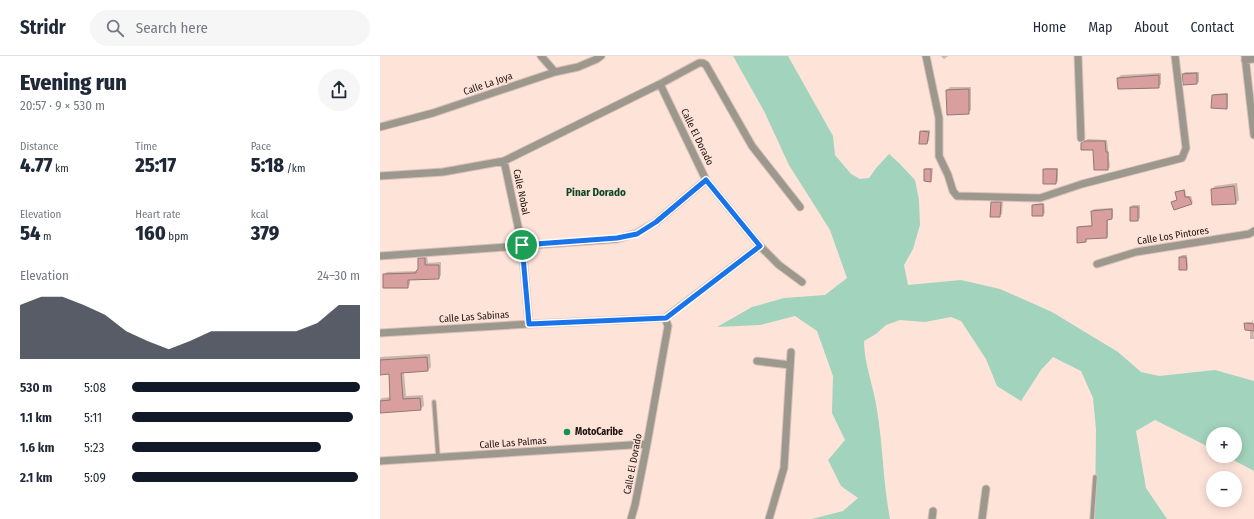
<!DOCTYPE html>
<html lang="en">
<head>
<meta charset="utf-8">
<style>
  :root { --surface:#fff; --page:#f6f6f7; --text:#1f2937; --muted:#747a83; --line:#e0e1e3; --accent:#111827 }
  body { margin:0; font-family:"Fira Sans Condensed",sans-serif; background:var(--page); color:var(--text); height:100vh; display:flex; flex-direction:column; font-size:15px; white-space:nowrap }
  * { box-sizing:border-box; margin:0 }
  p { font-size:13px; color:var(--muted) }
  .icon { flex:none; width:22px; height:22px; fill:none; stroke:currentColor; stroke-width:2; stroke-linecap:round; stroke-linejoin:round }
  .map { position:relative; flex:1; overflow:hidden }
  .panel { display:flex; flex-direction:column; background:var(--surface); width:380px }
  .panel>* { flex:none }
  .fabs { position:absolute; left:826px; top:371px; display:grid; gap:8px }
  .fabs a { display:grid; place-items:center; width:36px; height:36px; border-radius:50%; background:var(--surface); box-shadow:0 2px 10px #0003; font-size:20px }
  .pin { position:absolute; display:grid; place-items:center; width:34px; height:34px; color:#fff; margin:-17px; border:2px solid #fff; border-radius:50%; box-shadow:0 1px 4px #0007 }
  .round { display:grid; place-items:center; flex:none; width:42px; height:42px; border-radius:21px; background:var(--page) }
  .headline { display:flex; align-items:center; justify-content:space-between; height:68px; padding:0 20px }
  h1 { font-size:22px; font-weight:800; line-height:30px }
  .metrics { display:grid; grid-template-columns:repeat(3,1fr); gap:6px; height:68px; padding:4px 20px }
  .metrics div { display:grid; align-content:center }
  .metrics b { font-size:20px; font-weight:800 }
  .metrics small { font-size:11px; font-weight:400 }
  .metrics p { font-size:11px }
  .chart { height:112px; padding:8px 20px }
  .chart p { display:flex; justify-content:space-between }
  .chart svg { width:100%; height:72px; margin-top:4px; fill:var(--accent); opacity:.7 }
  ul { padding:0 20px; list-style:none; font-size:13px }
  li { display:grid; grid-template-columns:64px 48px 1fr; align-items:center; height:30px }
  li i { height:10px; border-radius:5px; background:var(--accent) }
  header { display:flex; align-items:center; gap:24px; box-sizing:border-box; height:56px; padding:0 20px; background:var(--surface); border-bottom:1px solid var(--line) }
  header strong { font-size:19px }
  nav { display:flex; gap:22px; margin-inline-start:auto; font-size:14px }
  .search { width:280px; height:36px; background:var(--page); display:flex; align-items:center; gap:10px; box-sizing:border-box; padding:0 14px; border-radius:22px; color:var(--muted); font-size:15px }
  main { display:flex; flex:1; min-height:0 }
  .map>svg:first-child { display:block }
  .green { fill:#a2d3bc }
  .shadow { fill:#0003 }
  .building { fill:#d99f9e; stroke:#917776 }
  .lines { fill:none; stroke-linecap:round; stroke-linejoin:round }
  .lane-casing { stroke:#dac1b8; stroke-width:5.5 }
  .street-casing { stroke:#dac1b8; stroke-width:9 }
  .lane { stroke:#9c988e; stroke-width:3.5 }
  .street { stroke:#9c988e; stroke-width:7 }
  .route-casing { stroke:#fff; stroke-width:8 }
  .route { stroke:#1a73e8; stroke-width:5 }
  .poi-dot { fill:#14924f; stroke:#fee3d9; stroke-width:1.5 }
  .labels { text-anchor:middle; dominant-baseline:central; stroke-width:3; stroke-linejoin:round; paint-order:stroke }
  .street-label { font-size:10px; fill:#1a110d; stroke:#fee3d9 }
  .poi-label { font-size:10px; font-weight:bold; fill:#1a110d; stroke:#fee3d9; text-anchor:start }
  .neighbourhood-label { font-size:11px; font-weight:bold; fill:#0e4625; stroke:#fee3d9 }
</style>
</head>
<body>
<header>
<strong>Stridr</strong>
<div class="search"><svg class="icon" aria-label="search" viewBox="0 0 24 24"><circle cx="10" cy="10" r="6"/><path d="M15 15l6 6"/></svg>Search here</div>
<nav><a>Home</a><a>Map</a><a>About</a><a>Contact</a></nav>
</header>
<main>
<section class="panel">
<div class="headline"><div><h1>Evening run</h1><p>20:57 · 9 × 530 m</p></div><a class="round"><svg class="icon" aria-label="share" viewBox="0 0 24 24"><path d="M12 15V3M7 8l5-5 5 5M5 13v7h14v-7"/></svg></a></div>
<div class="metrics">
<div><p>Distance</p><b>4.77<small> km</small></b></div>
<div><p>Time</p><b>25:17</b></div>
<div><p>Pace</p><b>5:18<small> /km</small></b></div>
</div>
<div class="metrics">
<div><p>Elevation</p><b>54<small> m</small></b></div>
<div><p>Heart rate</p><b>160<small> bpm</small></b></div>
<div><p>kcal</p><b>379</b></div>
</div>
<div class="chart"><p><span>Elevation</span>24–30 m</p>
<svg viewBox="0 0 160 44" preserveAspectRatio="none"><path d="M0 44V11L10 6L20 6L30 11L40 17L50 27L60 33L70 38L80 33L90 27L100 27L110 27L120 27L130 27L140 22L150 11L160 11V44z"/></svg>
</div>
<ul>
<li><b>530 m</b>5:08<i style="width:100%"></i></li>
<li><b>1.1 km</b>5:11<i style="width:97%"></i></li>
<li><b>1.6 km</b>5:23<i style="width:83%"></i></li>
<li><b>2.1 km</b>5:09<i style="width:99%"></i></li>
</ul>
</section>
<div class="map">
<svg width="874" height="463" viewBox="0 0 874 463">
  <rect width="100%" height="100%" fill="#fee3d9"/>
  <path class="green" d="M353 0H408L453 80 455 99 471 118 480 123 489 122 497 111 509 98 519 107 535 124 539 144 540 169 533 193 524 209 528 229 581 224 620 233 672 256 738 296 761 316 779 320 835 314 874 325V415L846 400H855V378H833V393L775 364 756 375 766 432 787 463H715L716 373 713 342 701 315 673 301 661 314 641 345 617 330 606 303 581 265 571 261 545 266 520 264 506 269 496 278 484 285C484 308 494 331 497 354 503 390 503 427 510 463H432L463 455 478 442 461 430 448 404 465 384 452 357 453 320 437 275 415 260 380 269 337 271 372 251 404 242 445 239 467 222 450 174 409 109 384 55Z"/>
  <path class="shadow" d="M561 0H568L564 3Z
    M805 16H819V26L817 27 804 28 803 18Z
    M781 17V28L778 31 738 22 741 19Z
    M570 31H591V54L588 57 568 58 567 34Z
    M848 37V50L847 52 833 39 835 38Z
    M543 74H550L549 85 547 87 541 76Z
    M708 83 727 84 730 111 728 113H715L714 93 702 87Z
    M547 112H553L552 123 551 125 545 113Z
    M666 112H678V125L676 127 664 113Z
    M857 127 859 144 856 147 832 133 835 130Z
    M805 133 806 140H811L813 146 811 147H792L798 143 796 137Z
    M614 145H623L622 158 620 160 612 146Z
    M664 147 665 157 663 159 653 150 654 148Z
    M753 149H760V162L758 164H751V151Z
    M733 152V161L731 162 728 163V180L727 181 707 182 706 185 698 171 700 170 713 169 712 155 714 153Z
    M802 199H807L808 211 806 213 800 201Z
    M42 200H47L48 207 61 206V219L59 222 30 223V228L28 231 4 219 7 216 37 215 39 213V203Z
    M873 263 874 283H870V274L865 268 867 266H872Z
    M50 298 51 311 48 314 24 316 26 340 43 339 44 350 40 353 0 356V344L2 342 11 341 9 317 0 318V301Z"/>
  <path class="building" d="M817 17V28L803 29 802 18Z
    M779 19V32L738 33 737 22Z
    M589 33V58L567 59 566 34Z
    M847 38V53L831 52 832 39Z
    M540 75 549 76 547 88H539Z
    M705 85H725L726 96H728V114H714L713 94H701V87Z
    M544 113H551V126L544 125Z
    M663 113H677L676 128H663Z
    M854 130 856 148 832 149 831 133Z
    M804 134 805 141H809L812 148 794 154 791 146 797 144 795 136Z
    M611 146H621L620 161H610Z
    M663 148V160H652V149Z
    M750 151H758V165H750Z
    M732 153V163L727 164V182L706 183V186L697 187V171L712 170 711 155Z
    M799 201H806L807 214H799Z
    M38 202H45V209H59V223L28 224V232H3V218L36 217V215L38 213Z
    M864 267 874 268V275L865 274Z
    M47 301 48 315 21 317 23 343 40 342 41 354 0 357V345L10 344 9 318 0 319V304Z"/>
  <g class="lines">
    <defs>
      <path id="lane" d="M54 346 58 401
        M712 463 715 421"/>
      <path id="street" d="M161 0 175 16
        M546 0 559 62V100L568 119 573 135 577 140 660 142 702 128 802 102 806 92 795 0
        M698 0 701 82
        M865 0 874 79
        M865 4 874 3
        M280 28 326 124 380 190 399 209 422 226
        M0 71 53 57 175 16 198 11 217 3 221 0
        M124 105 142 189 149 268
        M0 120 63 116 124 105 280 28 319 7H323L326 9 372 90 420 151
        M0 200 237 183 257 177 276 166 326 124
        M717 208 756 196 869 178 874 175
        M285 262 380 190
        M0 277 149 268 285 262
        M377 305 410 309
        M0 405 267 388
        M251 463 255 449 267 388 288 270 285 262
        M389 463 404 412 411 296
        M552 463 553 455
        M602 463 606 433"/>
    </defs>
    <use href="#lane" class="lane-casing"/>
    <use href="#street" class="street-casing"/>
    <use href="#lane" class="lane"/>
    <use href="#street" class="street"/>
  </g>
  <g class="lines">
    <defs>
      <path id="route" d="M326 124 380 190 286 262 149 268 142 189 237 182 257 178 276 166Z"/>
    </defs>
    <use href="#route" class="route-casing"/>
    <use href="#route" class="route"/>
  </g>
  <circle class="poi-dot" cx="187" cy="376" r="4"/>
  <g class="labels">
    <g class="street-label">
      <text transform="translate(108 28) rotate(-19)">Calle La Joya</text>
      <text transform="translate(317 81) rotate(64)">Calle El Dorado</text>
      <text transform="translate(141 136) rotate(78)">Calle Nobal</text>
      <text transform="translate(793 180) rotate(-9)">Calle Los Pintores</text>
      <text transform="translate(94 261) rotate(-4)">Calle Las Sabinas</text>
      <text transform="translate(133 387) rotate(-4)">Calle Las Palmas</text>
      <text transform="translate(253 408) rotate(-79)">Calle El Dorado</text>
    </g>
    <g class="poi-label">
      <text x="195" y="376">MotoCaribe</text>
    </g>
    <g class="neighbourhood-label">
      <text x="216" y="136">Pinar Dorado</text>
    </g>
  </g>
</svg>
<div class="fabs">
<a>+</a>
<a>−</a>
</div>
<div class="pin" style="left:142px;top:189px;background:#1e9e55"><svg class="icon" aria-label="arrive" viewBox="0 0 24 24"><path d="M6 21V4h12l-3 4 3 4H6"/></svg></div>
</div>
</main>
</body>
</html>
